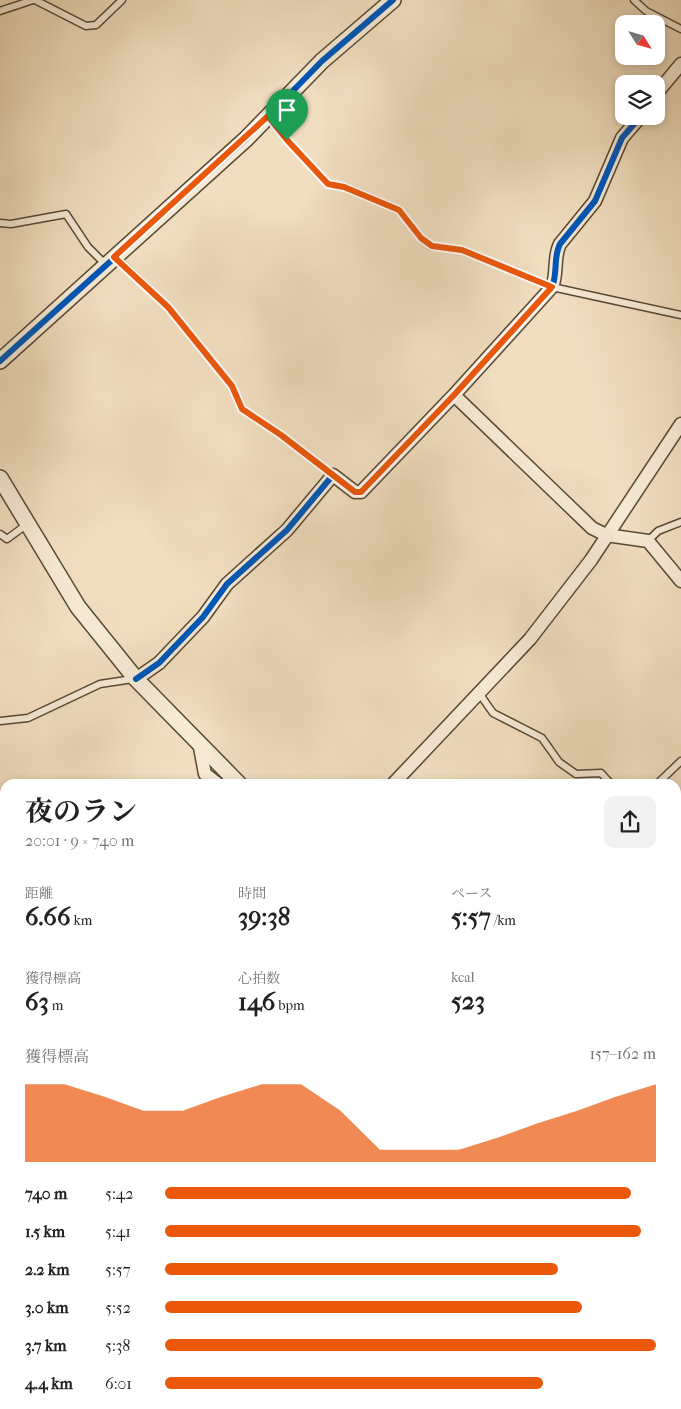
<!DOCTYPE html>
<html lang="ja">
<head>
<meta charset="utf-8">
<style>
  :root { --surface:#fff; --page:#f2f2f2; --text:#222; --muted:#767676; --accent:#ea580c }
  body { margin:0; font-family:"IM FELL French Canon","Noto Serif JP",serif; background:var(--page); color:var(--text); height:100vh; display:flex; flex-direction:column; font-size:19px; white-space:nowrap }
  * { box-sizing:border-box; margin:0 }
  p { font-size:16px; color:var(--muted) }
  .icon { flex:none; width:28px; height:28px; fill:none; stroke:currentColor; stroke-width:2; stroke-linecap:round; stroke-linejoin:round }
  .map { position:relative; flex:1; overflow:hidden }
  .sheet { position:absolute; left:0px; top:779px; width:681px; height:631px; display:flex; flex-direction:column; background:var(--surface); border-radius:15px 15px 0 0; box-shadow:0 2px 8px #0003 }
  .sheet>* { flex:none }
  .needle { width:32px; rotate:127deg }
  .controls { position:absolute; left:615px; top:15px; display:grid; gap:10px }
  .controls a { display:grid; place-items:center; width:50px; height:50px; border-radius:10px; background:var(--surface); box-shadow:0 2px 8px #0003; font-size:25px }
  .pin { position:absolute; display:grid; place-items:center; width:42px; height:42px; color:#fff; margin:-51px -21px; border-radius:50% 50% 50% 0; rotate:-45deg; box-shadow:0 0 5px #0007 }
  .pin .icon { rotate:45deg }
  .round { display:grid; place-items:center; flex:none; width:52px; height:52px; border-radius:10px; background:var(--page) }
  .headline { display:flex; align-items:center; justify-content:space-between; height:85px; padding:0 25px }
  h1 { font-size:28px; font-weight:700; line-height:38px }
  .stats { display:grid; grid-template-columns:repeat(3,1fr); gap:8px; height:85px; padding:5px 25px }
  .stats div { display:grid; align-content:center }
  .stats b { font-size:25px; font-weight:700 }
  .stats small { font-size:14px; font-weight:400 }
  .stats p { font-size:14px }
  .chart { height:140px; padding:10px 25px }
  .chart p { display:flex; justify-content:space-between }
  .chart svg { width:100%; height:90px; margin-top:5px; fill:var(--accent); opacity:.7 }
  ul { padding:0 25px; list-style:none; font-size:16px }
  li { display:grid; grid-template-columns:80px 60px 1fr; align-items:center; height:38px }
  li i { height:12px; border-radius:6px; background:var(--accent) }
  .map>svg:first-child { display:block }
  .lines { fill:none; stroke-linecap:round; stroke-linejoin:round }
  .service-casing { stroke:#574a35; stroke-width:9 }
  .minor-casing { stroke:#574a35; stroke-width:15 }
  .tertiary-casing { stroke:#574a35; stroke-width:18 }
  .service { stroke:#f6ead5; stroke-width:6 }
  .minor { stroke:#f6ead5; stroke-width:12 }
  .tertiary { stroke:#f6ead5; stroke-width:15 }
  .cycleway-casing { stroke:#f6ead5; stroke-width:9 }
  .cycleway { stroke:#0057b8; stroke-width:6 }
  .route-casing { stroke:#fff; stroke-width:10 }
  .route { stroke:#ea580c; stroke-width:6 }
</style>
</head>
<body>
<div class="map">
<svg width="681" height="1409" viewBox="0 0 681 1409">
  <rect width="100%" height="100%" fill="#f1debf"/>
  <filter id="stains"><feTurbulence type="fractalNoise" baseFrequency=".004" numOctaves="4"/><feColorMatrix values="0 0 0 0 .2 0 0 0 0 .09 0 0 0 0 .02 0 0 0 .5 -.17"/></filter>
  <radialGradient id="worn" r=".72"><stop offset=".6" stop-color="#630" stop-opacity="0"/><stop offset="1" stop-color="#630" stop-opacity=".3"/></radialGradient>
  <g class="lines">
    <defs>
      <path id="service" d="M35 0 86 26 96 25 122 0
        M634 0 646 11 681 29
        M0 11 33 0
        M269 117 287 140 328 184 344 187 399 210 421 238 431 246 462 250 552 287 681 315
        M0 223 11 224 66 214 88 247 105 264
        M115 257 168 307 232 386 242 409 281 435 333 475
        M0 534 7 539 26 525
        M648 541 658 531 681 522
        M479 693 493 713 542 738 559 762 576 774 601 773 611 784
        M0 721 28 718 100 684 133 679
        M657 784 681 761
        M0 923 5 927
        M0 1074 5 1073
        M676 1078 681 1074
        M0 1236 5 1238"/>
      <path id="minor" d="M656 94 681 64
        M454 395 592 528 606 535 648 541 681 581
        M136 679 159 663 203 617 227 584 287 530 333 475 355 492H361L454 395 552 287C558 273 553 257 560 244L595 201 622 138 641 116
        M199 742 205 774 218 784
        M393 784 530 639 591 560 681 424
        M676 1405 681 1408
        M100 1409 106 1405"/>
      <path id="tertiary" d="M0 361 246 139 322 61 393 0
        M0 478 78 607 136 679 239 784
        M676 1113 681 1116"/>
    </defs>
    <use href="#service" class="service-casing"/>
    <use href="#minor" class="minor-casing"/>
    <use href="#tertiary" class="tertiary-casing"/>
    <use href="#service" class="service"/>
    <use href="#minor" class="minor"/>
    <use href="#tertiary" class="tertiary"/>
    <defs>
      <path id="cycleway" d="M0 361 246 139 322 61 393 0
        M136 679 159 663 203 617 227 584 287 530 333 475 355 492H361L454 395 552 287C558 273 553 257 560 244L595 201 622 138 641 116"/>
    </defs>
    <use href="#cycleway" class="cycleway-casing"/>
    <use href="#cycleway" class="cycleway"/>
  </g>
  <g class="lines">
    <defs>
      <path id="route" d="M268 116 287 140 328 184 344 187 399 210 421 238 432 246 462 250 552 287 454 395 361 492H355L281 435 242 409 232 386 168 307 114 257Z"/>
    </defs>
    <use href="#route" class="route-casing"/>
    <use href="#route" class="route"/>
  </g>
  <rect width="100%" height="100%" filter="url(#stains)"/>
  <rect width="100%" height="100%" fill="url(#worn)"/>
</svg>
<div class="controls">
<a><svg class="needle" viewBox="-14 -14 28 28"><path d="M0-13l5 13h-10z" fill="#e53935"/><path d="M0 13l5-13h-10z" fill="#767676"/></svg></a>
<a><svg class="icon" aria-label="layers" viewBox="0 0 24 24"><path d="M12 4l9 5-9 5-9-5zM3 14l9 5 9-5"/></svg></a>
</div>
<div class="pin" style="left:287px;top:140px;background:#1e9e55"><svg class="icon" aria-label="arrive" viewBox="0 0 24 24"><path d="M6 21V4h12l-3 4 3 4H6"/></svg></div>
<section class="sheet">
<div class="headline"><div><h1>夜のラン</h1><p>20:01 · 9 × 740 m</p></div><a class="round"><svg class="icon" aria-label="share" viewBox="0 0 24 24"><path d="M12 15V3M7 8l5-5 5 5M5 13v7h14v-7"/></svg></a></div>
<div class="stats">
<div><p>距離</p><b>6.66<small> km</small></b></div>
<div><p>時間</p><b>39:38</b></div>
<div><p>ペース</p><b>5:57<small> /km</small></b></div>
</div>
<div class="stats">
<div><p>獲得標高</p><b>63<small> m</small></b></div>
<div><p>心拍数</p><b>146<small> bpm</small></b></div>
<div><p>kcal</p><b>523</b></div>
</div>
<div class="chart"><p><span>獲得標高</span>157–162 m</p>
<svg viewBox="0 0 160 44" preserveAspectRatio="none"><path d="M0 44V6L10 6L20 12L30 19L40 19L50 12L60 6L70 6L80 19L90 38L100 38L110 38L120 32L130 25L140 19L150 12L160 6V44z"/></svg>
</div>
<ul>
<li><b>740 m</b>5:42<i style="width:95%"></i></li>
<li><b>1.5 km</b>5:41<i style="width:97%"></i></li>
<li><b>2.2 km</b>5:57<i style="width:80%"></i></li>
<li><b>3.0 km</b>5:52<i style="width:85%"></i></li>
<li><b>3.7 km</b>5:38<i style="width:100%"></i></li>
<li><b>4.4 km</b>6:01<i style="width:77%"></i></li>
</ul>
</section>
</div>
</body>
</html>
